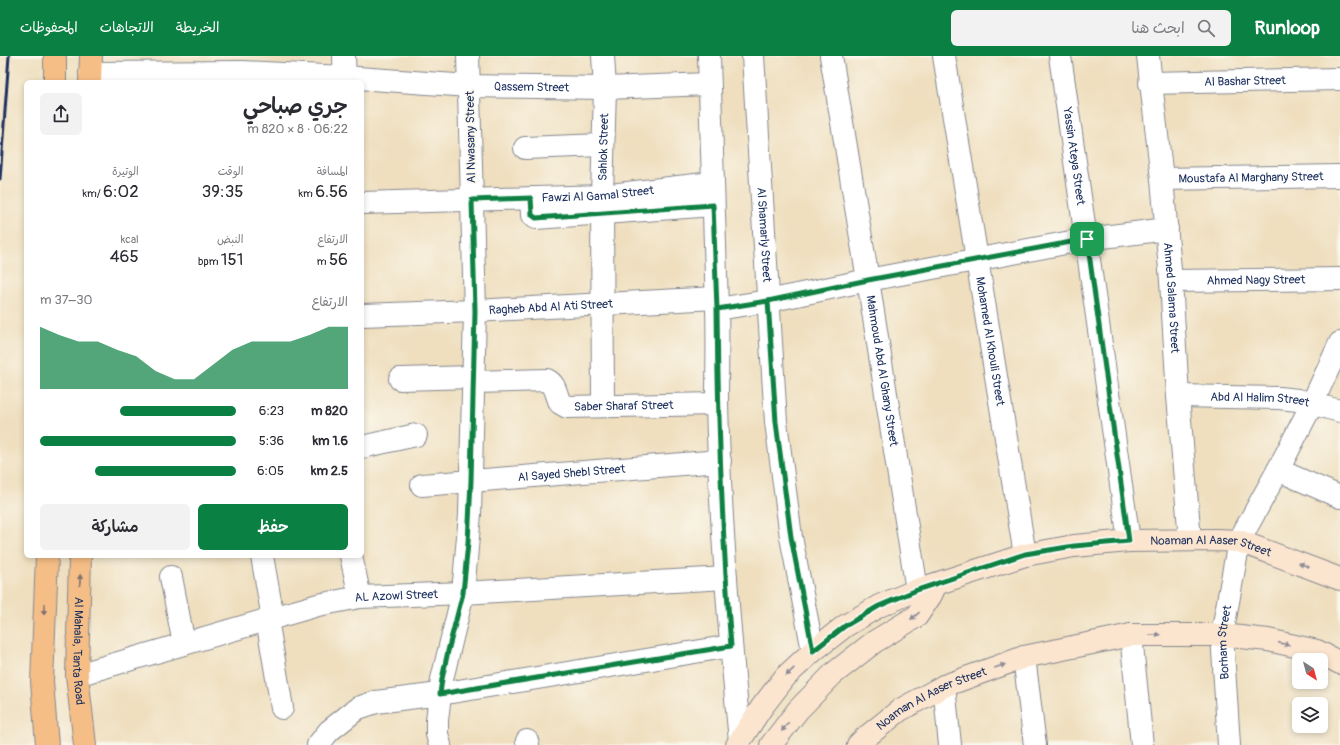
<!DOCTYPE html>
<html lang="ar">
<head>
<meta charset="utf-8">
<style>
  :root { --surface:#fff; --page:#f2f2f3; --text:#2b2b33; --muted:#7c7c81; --accent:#0b8043 }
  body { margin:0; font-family:Pangolin,"Playpen Sans Arabic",sans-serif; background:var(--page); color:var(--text); direction:rtl; height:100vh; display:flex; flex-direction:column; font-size:15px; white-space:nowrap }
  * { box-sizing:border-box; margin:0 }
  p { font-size:13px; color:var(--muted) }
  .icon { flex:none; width:22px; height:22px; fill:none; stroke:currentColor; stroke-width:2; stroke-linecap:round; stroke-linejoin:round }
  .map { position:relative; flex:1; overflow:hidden; direction:ltr }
  .drawer { position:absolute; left:24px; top:24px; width:340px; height:478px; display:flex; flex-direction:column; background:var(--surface); border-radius:6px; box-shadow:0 2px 6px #0003; direction:rtl }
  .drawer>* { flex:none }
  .needle { width:26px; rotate:144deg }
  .buttons { position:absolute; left:1292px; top:597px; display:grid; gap:8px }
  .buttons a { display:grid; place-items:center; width:36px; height:36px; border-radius:6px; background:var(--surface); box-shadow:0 2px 6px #0003; font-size:20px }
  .pin { position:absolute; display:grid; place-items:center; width:34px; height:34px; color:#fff; margin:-17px; border-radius:8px; box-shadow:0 2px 6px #0006 }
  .round { display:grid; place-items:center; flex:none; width:42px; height:42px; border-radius:6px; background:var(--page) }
  .overview { display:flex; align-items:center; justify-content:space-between; height:68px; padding:0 16px }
  h1 { font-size:22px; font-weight:600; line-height:30px }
  .metrics { display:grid; grid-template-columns:repeat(3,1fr); gap:6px; height:68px; padding:4px 16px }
  .metrics div { display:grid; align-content:center }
  .metrics b { font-size:17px; font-weight:600 }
  .metrics small { font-size:11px; font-weight:400 }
  .metrics p { font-size:11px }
  .chart { height:112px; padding:8px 16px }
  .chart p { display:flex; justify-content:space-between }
  .chart svg { width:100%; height:72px; margin-top:4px; fill:var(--accent); opacity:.7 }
  .button { display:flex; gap:8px; margin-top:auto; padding:8px 16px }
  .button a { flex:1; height:46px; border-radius:6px; background:var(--accent); color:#fff; font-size:16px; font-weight:600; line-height:46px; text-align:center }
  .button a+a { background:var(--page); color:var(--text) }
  ul { padding:0 16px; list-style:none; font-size:13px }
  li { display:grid; grid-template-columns:64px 48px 1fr; align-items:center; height:30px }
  li i { height:10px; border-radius:5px; background:var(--accent) }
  header { display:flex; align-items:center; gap:24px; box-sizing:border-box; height:56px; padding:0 20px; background:var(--accent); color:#fff }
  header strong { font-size:19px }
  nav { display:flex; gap:22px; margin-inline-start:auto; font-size:14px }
  .search { width:280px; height:36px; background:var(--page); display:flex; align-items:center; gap:10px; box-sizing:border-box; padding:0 14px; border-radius:6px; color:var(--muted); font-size:15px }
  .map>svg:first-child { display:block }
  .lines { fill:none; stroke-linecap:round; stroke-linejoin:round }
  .minor-casing { stroke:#85878e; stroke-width:24 }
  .secondary-casing { stroke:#85878e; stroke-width:24 }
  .primary-casing { stroke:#85878e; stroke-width:24 }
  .minor { stroke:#fff; stroke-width:22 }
  .secondary { stroke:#fbe5cf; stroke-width:22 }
  .primary { stroke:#f6be87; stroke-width:22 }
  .rail { stroke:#1b2f5e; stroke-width:3 }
  .oneway { fill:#8b8a96 }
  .oneway2 { fill:#7e6f70 }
  .route-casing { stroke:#fff; stroke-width:8 }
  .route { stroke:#0b8043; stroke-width:5 }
  .labels { text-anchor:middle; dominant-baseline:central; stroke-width:3; stroke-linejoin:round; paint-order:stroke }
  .street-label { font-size:12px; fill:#1b2f5e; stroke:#fbf7ec }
</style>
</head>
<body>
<header>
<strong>Runloop</strong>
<div class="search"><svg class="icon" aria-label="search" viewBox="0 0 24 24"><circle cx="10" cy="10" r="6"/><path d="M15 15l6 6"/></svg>ابحث هنا</div>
<nav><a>الخريطة</a><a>الاتجاهات</a><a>المحفوظات</a></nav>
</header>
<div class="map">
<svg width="1340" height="689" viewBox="0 0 1340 689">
  <rect width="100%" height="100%" fill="#fbf7ec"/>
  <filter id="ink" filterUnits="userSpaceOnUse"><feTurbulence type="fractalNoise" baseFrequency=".025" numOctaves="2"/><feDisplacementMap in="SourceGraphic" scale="8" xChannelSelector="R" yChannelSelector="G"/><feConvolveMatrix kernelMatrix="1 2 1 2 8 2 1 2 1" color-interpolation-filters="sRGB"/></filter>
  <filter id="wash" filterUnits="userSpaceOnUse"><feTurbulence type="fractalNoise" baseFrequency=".012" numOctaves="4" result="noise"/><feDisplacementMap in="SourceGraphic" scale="16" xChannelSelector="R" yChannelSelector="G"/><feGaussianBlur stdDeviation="0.9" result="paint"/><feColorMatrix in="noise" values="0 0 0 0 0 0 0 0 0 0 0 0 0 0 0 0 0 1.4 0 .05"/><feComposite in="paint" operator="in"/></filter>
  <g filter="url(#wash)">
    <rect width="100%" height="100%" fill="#efdfbf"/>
  </g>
  <g filter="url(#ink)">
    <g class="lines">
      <defs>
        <g id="minor">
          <path d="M344 0 345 26"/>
          <path d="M709 0C711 84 714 168 717 251 718 284 717 316 717 348 720 460 729 573 740 685"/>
          <path id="s1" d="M753 0 776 366 791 481 813 595"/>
          <path id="s2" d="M831 0 868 224 917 534"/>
          <path id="s3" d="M944 0 1025 499"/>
          <path id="s4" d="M1060 0 1129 485"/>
          <path id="s5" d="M1148 0 1162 123 1171 225 1178 340 1190 484"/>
          <path id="s6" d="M90 17 243 16 344 21 469 30 605 32 709 28"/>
          <path id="s7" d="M1150 27 1340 23"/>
          <path d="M525 92 603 89"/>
          <path id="s8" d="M1162 123 1340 120"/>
          <path d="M531 142 532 159 536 162 713 149"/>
          <path id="s9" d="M362 147 602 140 712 127"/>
          <path id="s10" d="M1171 225 1340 223"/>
          <path d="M717 253 768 245 868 224 1087 183 1167 173"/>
          <path id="s11" d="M362 259 475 255 716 242"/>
          <path d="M400 323 473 321"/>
          <path id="s12" d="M474 326 547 324C556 328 556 339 560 347L567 351 717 348"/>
          <path id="s13" d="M1178 340 1279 342 1298 344 1340 355"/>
          <path id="s14" d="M603 350 602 140 605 32 603 0"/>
          <path d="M362 391 416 379"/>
          <path d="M1278 414 1340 441"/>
          <path id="s15" d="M422 429 720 405"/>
          <path d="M262 500 273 562"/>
          <path d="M351 500 360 541"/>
          <path d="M171 521 184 588"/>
          <path d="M267 563 282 652"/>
          <path d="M1131 579 1142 689"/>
          <path d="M1024 601 1035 689"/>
          <path id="s16" d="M77 619 318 549 360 541 463 537 726 522"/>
          <path d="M944 630 950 689"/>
          <path d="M527 685 528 689"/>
          <path d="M318 689 329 675 358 652 376 646 440 638 731 590"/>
          <path d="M440 689 437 678V664L442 623 463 537 470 458 475 255 468 0"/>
          <path id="s17" d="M1229 689 1222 579 1239 485 1278 414 1312 348 1340 287"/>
        </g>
        <g id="secondary">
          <path id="s18" d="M737 689 762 651 786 620 813 595 845 570 879 550 917 534 1025 499 1074 490 1129 485 1216 484 1239 485 1340 523"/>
          <path d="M771 689 798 654 833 618 874 586 917 560 931 539 936 528"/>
          <path id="s19" d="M858 689 865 682 900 654 944 630 1024 601 1131 579H1222L1268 584 1317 595 1340 607"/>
        </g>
        <g id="primary">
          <path d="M55 26V0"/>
          <path d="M90 26 91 0"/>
          <path d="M47 500 42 626 47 689"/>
          <path id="s20" d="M80 500 77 619 85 689"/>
        </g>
      </defs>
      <use href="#minor" class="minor-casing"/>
      <use href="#secondary" class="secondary-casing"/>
      <use href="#primary" class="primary-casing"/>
      <use href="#minor" class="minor"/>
      <use href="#secondary" class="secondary"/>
      <use href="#primary" class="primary"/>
      <path class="rail" d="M0 123 9 0"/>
    </g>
    <defs><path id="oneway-solid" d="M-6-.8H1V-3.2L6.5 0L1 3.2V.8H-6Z"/></defs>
    <g class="oneway">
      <use href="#oneway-solid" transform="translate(1304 509) rotate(-159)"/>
      <use href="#oneway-solid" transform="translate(915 560) rotate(141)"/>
      <use href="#oneway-solid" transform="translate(1155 579)"/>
      <use href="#oneway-solid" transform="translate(1284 588) rotate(13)"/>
      <use href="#oneway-solid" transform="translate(1000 610) rotate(-19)"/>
      <use href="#oneway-solid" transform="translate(790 616) rotate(136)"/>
      <use href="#oneway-solid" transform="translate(785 671) rotate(128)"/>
    </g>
    <g class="oneway2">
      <use href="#oneway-solid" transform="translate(80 524) rotate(-88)"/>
      <use href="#oneway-solid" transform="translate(44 553) rotate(92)"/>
    </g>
  </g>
  <g class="lines" filter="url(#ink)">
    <defs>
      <path id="route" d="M1087 183 868 224 768 245 717 253 713 149 536 162 532 159 531 142 472 144 475 255 471 425 468 487 463 537 448 595 442 623 440 638 731 590C722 478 718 365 717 253L768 245 776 366 791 481 813 595 845 570 879 550 917 534 1025 498 1074 490 1129 485 1087 183"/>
    </defs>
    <use href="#route" class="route-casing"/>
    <use href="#route" class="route"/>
  </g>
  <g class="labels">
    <g class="street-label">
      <text stroke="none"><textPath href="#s7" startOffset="95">Al Bashar Street</textPath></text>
      <text stroke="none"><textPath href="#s6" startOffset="442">Qassem Street</textPath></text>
      <text transform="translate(471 81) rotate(-91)">Al Nwasany Street</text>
      <text stroke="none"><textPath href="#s14" startOffset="259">Sahlok Street</textPath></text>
      <text stroke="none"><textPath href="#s4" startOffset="101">Yassin Ateya Street</textPath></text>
      <text stroke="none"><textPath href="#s8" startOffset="89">Moustafa Al Marghany Street</textPath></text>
      <text stroke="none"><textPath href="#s9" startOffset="236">Fawzi Al Gamal Street</textPath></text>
      <text stroke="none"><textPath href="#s1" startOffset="179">Al Shamarly Street</textPath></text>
      <text stroke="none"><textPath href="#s10" startOffset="85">Ahmed Nagy Street</textPath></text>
      <text stroke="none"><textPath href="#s5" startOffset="243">Ahmed Salama Street</textPath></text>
      <text stroke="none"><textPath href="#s11" startOffset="189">Ragheb Abd Al Ati Street</textPath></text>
      <text stroke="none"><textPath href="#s3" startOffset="289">Mohamed Al Khouli Street</textPath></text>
      <text stroke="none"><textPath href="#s2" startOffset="319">Mahmoud Abd Al Ghany Street</textPath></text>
      <text stroke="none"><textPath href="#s13" startOffset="82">Abd Al Halim Street</textPath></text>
      <text stroke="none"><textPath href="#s12" startOffset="165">Saber Sharaf Street</textPath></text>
      <text stroke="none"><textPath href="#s15" startOffset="150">Al Sayed Shebl Street</textPath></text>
      <text stroke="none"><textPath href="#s18" startOffset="544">Noaman Al Aaser Street</textPath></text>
      <text stroke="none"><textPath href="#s16" startOffset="330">AL Azowl Street</textPath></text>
      <text stroke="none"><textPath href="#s17" startOffset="103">Borham Street</textPath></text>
      <text stroke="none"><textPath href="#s20" startOffset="95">Al Mahala, Tanta Road</textPath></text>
      <text stroke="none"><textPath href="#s19" startOffset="88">Noaman Al Aaser Street</textPath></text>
    </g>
  </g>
</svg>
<div class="buttons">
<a><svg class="needle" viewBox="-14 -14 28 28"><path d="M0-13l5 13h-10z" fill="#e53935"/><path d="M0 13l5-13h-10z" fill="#7c7c81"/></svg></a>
<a><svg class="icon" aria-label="layers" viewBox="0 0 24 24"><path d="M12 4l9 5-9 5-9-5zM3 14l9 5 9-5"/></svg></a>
</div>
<div class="pin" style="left:1087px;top:183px;background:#1e9e55"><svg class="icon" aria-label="arrive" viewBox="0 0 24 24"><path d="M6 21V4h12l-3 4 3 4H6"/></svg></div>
<section class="drawer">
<div class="overview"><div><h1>جري صباحي</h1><p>06:22 · 8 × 820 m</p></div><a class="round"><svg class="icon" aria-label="share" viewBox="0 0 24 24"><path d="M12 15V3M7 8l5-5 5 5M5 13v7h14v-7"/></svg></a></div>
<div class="metrics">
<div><p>المسافة</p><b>6.56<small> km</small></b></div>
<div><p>الوقت</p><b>39:35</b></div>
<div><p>الوتيرة</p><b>6:02<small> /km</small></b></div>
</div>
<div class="metrics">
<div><p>الارتفاع</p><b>56<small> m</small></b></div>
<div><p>النبض</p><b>151<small> bpm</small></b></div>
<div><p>kcal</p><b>465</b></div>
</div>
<div class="chart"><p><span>الارتفاع</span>30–37 m</p>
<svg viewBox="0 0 160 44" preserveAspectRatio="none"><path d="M0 44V6L10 11L20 15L30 15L40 20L50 24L60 33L70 38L80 38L90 29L100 20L110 15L120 15L130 15L140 11L150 6L160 6V44z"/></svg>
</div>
<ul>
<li><b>820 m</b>6:23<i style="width:59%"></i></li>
<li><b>1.6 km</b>5:36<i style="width:100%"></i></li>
<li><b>2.5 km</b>6:05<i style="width:72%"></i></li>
</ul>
<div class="button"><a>حفظ</a><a>مشاركة</a></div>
</section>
</div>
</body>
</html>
